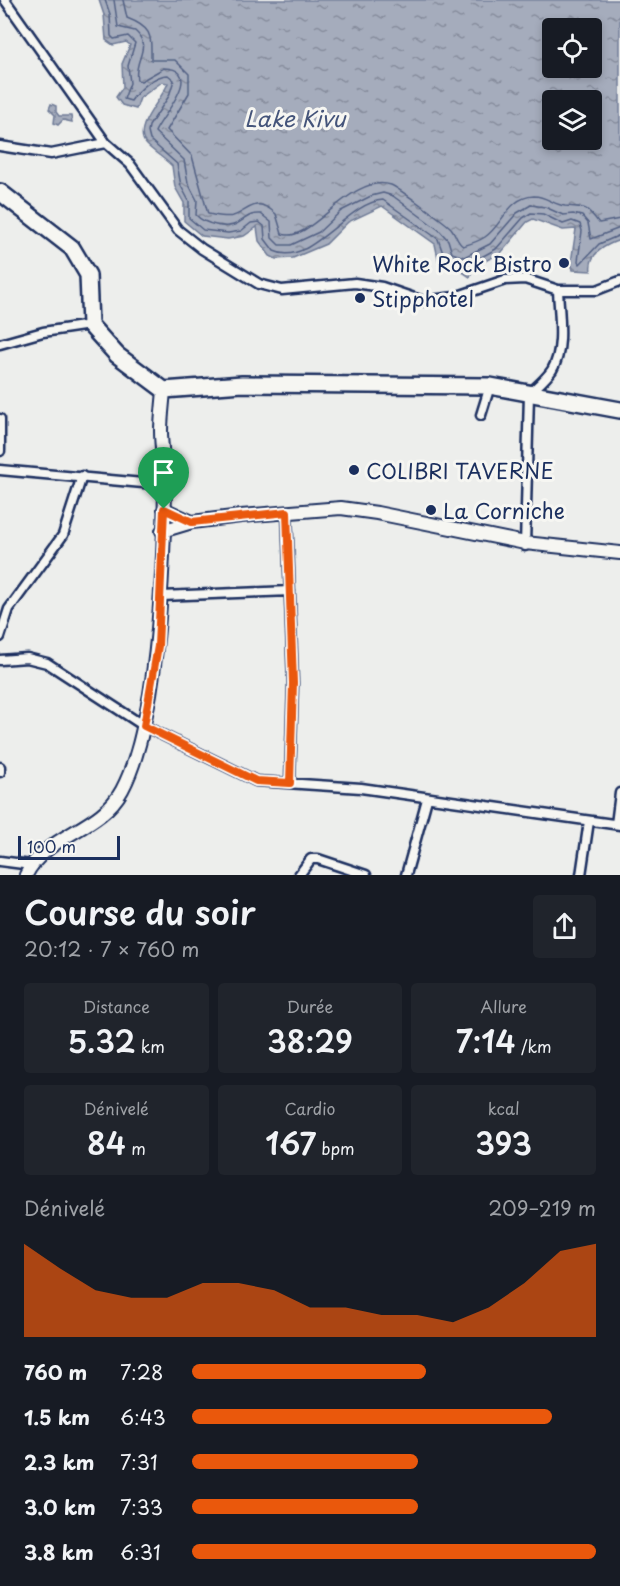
<!DOCTYPE html>
<html lang="fr">
<head>
<meta charset="utf-8">
<style>
  :root { --surface:#171b24; --page:#20242c; --text:#f1f3f6; --muted:#9ea1a6; --accent:#ea580c }
  body { margin:0; font-family:"Playpen Sans",sans-serif; background:var(--page); color:var(--text); height:100vh; display:flex; flex-direction:column; font-size:22px; white-space:nowrap }
  * { box-sizing:border-box; margin:0 }
  p { font-size:20px; color:var(--muted) }
  .icon { flex:none; width:33px; height:33px; fill:none; stroke:currentColor; stroke-width:2; stroke-linecap:round; stroke-linejoin:round }
  .map { position:relative; height:875px; overflow:hidden }
  .drawer { display:flex; flex-direction:column; background:var(--surface); flex:1 }
  .drawer>* { flex:none }
  .fabs { position:absolute; left:542px; top:18px; display:grid; gap:12px }
  .fabs a { display:grid; place-items:center; width:60px; height:60px; border-radius:6px; background:var(--surface); box-shadow:0 3px 9px #0003; font-size:30px }
  .scale { position:absolute; left:18px; bottom:15px; width:102px; box-sizing:border-box; padding-left:6px; border:3px solid #1b2f5e; border-top:0; font-size:16px; line-height:21px; white-space:nowrap; color:#1b2f5e; -webkit-text-stroke:4px #f6f6f2; paint-order:stroke }
  .pin { position:absolute; display:grid; place-items:center; width:51px; height:51px; color:#fff; margin:-62px -26px; border-radius:50% 50% 50% 0; rotate:-45deg; box-shadow:0 0 6px #0007 }
  .pin .icon { rotate:45deg }
  .round { display:grid; place-items:center; flex:none; width:63px; height:63px; border-radius:6px; background:var(--page) }
  .overview { display:flex; align-items:center; justify-content:space-between; height:102px; padding:0 24px }
  h1 { font-size:33px; font-weight:600; line-height:45px }
  .stats { display:grid; grid-template-columns:repeat(3,1fr); gap:9px; height:102px; padding:6px 24px }
  .stats div { display:grid; align-content:center; border-radius:6px; background:var(--page); text-align:center }
  .stats b { font-size:30px; font-weight:600 }
  .stats small { font-size:16px; font-weight:400 }
  .stats p { font-size:16px }
  .chart { height:168px; padding:12px 24px }
  .chart p { display:flex; justify-content:space-between }
  .chart svg { width:100%; height:108px; margin-top:6px; fill:var(--accent); opacity:.7 }
  ul { padding:0 24px; list-style:none; font-size:20px }
  li { display:grid; grid-template-columns:96px 72px 1fr; align-items:center; height:45px }
  li i { height:15px; border-radius:8px; background:var(--accent) }
  .map>svg:first-child { display:block }
  .water { fill:url(#water-ripples); stroke:#6e7a96; stroke-width:1.5; fill-rule:evenodd }
  .lines { fill:none; stroke-linecap:round; stroke-linejoin:round }
  .shore { stroke:#526184; stroke-width:1.5 }
  .street-casing { stroke:#1b2f5e; stroke-width:13 }
  .secondary-casing { stroke:#1b2f5e; stroke-width:16 }
  .highway-casing { stroke:#1b2f5e; stroke-width:20 }
  .street { stroke:#f6f6f2; stroke-width:8 }
  .secondary { stroke:#f6f6f2; stroke-width:12 }
  .highway { stroke:#f6f6f2; stroke-width:15 }
  .route-casing { stroke:#fff; stroke-width:12 }
  .route { stroke:#ea580c; stroke-width:8 }
  .poi-dot { fill:#1b2f5e; stroke:#f6f6f2; stroke-width:2 }
  .labels { text-anchor:middle; dominant-baseline:central; stroke-width:6; stroke-linejoin:round; paint-order:stroke }
  .poi-label { font-size:21px; fill:#1b2f5e; stroke:#f6f6f2; text-anchor:start }
  .water-label { font-size:22px; font-style:italic; fill:#44547a; stroke:#f6f6f2 }
</style>
</head>
<body>
<div class="map">
<svg width="620" height="875" viewBox="0 0 620 875">
  <defs>
    <pattern id="water-ripples" width="26" height="14" patternUnits="userSpaceOnUse" patternTransform="scale(1.5)"><rect width="26" height="14" fill="#a5acbc"/><path d="M2 4q2-2 4 0t4 0M15 11q2-2 4 0t4 0" fill="none" stroke="#868c9c"/></pattern>
  </defs>
  <rect width="100%" height="100%" fill="#edeeec"/>
  <filter id="ink" filterUnits="userSpaceOnUse"><feTurbulence type="fractalNoise" baseFrequency=".0167" numOctaves="2"/><feDisplacementMap in="SourceGraphic" scale="12" xChannelSelector="R" yChannelSelector="G"/><feConvolveMatrix kernelMatrix="1 2 1 2 8 2 1 2 1" color-interpolation-filters="sRGB"/></filter>
  <g filter="url(#ink)">
    <path class="water" d="M99 0H620V240C605 245 588 254 591 271L573 270 571 263 576 229 563 230 533 219 527 222 501 253 473 267 470 277 455 267H440L435 244 382 206 348 222 326 244 293 258 276 259 270 256 259 241 257 227 244 236 228 239 202 236 184 221V203L175 187 172 166C164 158 155 153 147 145 130 129 163 99 168 83L162 82 140 98 136 109 122 105 116 97 123 87 122 64 130 45 126 42 113 45 106 40 104 15ZM591 28V68H552V28ZM591 100V140H552V100Z
      M51 104 56 106V112L59 116H71L72 122 63 120 58 125 54 123 55 115 49 109Z"/>
    <g class="lines">
      <path class="shore" d="M105 0 110 14 111 36 114 39 128 36 135 43 128 66 130 83 124 99 131 101C138 90 155 75 168 75L174 80 169 96 149 126 148 132 150 140 177 164 181 186 189 201V218L203 230 228 233 241 231 251 223 259 222 264 226 265 239 274 251C310 268 347 202 383 200L438 239 446 262 456 261 465 266 496 249 523 218 531 213 543 214 563 224 572 221 580 224 582 231 578 261 580 264 599 244 620 235
        M114 0 118 27 135 31C153 47 133 60 137 80L141 81 164 68C207 69 160 118 155 132L184 160 188 183 197 200 196 215C204 224 227 230 238 223 247 218 250 213 261 214L271 222 272 238 279 245H291L319 232 341 211 371 196 383 193 393 196 439 230 448 240 452 253 464 257 490 244 517 213 531 205 545 207 563 215 573 214 582 216 588 223 591 239 620 228
        M123 0 127 18C153 28 151 36 151 60H175L189 74V93L167 130 192 156 208 214C215 215 226 218 233 216 250 210 256 195 276 214L282 234C311 245 350 172 391 185 398 188 444 221 451 228 456 234 457 243 463 246 470 244 479 241 485 237 503 225 508 197 534 196 546 196 554 205 565 206 586 207 586 206 599 223L620 219"/>
      <defs>
        <path id="street" d="M5 0 106 143 130 164 178 230 202 249 259 284 282 290 355 283 382 287 423 301 455 297 505 280 525 279 558 290H597L620 281
          M0 146 51 154 106 143
          M0 344 43 332 90 325
          M481 415 490 386
          M0 419V451
          M0 470 165 485
          M287 512 293 683 290 783
          M525 546 529 394C536 387 546 379 552 370 565 349 559 314 558 290
          M161 596 290 591
          M0 637 9 609 63 535 82 476
          M0 660 27 658 47 663 144 726 256 781 361 788 620 825
          M0 767V772
          M616 824 620 793
          M0 861 31 865
          M299 875 311 859H318L366 875
          M406 875 427 799
          M581 875 589 821"/>
        <path id="secondary" d="M164 509 192 522
          M162 531 192 522 241 516 341 508 377 513 525 543 620 553
          M26 875C46 834 100 831 122 790 137 762 144 725 150 694 161 625 164 555 165 486 165 467 161 449 161 431 161 418 163 404 164 390"/>
        <path id="highway" d="M0 192 72 248 88 275 90 325 117 355 164 390 242 384 490 386 620 410"/>
      </defs>
      <use href="#street" class="street-casing"/>
      <use href="#secondary" class="secondary-casing"/>
      <use href="#highway" class="highway-casing"/>
      <use href="#street" class="street"/>
      <use href="#secondary" class="secondary"/>
      <use href="#highway" class="highway"/>
    </g>
  </g>
  <g class="lines" filter="url(#ink)">
    <defs>
      <path id="route" d="M164 509 192 522 287 512 293 683 290 783 256 781 144 726 158 646Z"/>
    </defs>
    <use href="#route" class="route-casing"/>
    <use href="#route" class="route"/>
  </g>
  <g class="poi-dot">
    <circle cx="564" cy="263" r="6"/>
    <circle cx="360" cy="298" r="6"/>
    <circle cx="354" cy="470" r="6"/>
    <circle cx="431" cy="510" r="6"/>
  </g>
  <g class="labels">
    <g class="poi-label">
      <text x="552" y="263" text-anchor="end">White Rock Bistro</text>
      <text x="372" y="298">Stipphotel</text>
      <text x="366" y="470">COLIBRI TAVERNE</text>
      <text x="443" y="510">La Corniche</text>
    </g>
    <g class="water-label">
      <text x="295" y="117">Lake Kivu</text>
    </g>
  </g>
</svg>
<div class="fabs">
<a><svg class="icon" aria-label="locate" viewBox="0 0 24 24"><circle cx="12" cy="12" r="6"/><path d="M12 2v4M12 18v4M2 12h4M18 12h4"/></svg></a>
<a><svg class="icon" aria-label="layers" viewBox="0 0 24 24"><path d="M12 4l9 5-9 5-9-5zM3 14l9 5 9-5"/></svg></a>
</div>
<div class="scale">100 m</div>
<div class="pin" style="left:164px;top:509px;background:#1e9e55"><svg class="icon" aria-label="arrive" viewBox="0 0 24 24"><path d="M6 21V4h12l-3 4 3 4H6"/></svg></div>
</div>
<section class="drawer">
<div class="overview"><div><h1>Course du soir</h1><p>20:12 · 7 × 760 m</p></div><a class="round"><svg class="icon" aria-label="share" viewBox="0 0 24 24"><path d="M12 15V3M7 8l5-5 5 5M5 13v7h14v-7"/></svg></a></div>
<div class="stats">
<div><p>Distance</p><b>5.32<small> km</small></b></div>
<div><p>Durée</p><b>38:29</b></div>
<div><p>Allure</p><b>7:14<small> /km</small></b></div>
</div>
<div class="stats">
<div><p>Dénivelé</p><b>84<small> m</small></b></div>
<div><p>Cardio</p><b>167<small> bpm</small></b></div>
<div><p>kcal</p><b>393</b></div>
</div>
<div class="chart"><p><span>Dénivelé</span>209–219 m</p>
<svg viewBox="0 0 160 44" preserveAspectRatio="none"><path d="M0 44V6L10 16L20 25L30 28L40 28L50 22L60 22L70 25L80 32L90 32L100 35L110 35L120 38L130 32L140 22L150 9L160 6V44z"/></svg>
</div>
<ul>
<li><b>760 m</b>7:28<i style="width:58%"></i></li>
<li><b>1.5 km</b>6:43<i style="width:89%"></i></li>
<li><b>2.3 km</b>7:31<i style="width:56%"></i></li>
<li><b>3.0 km</b>7:33<i style="width:56%"></i></li>
<li><b>3.8 km</b>6:31<i style="width:100%"></i></li>
</ul>
</section>
</body>
</html>
